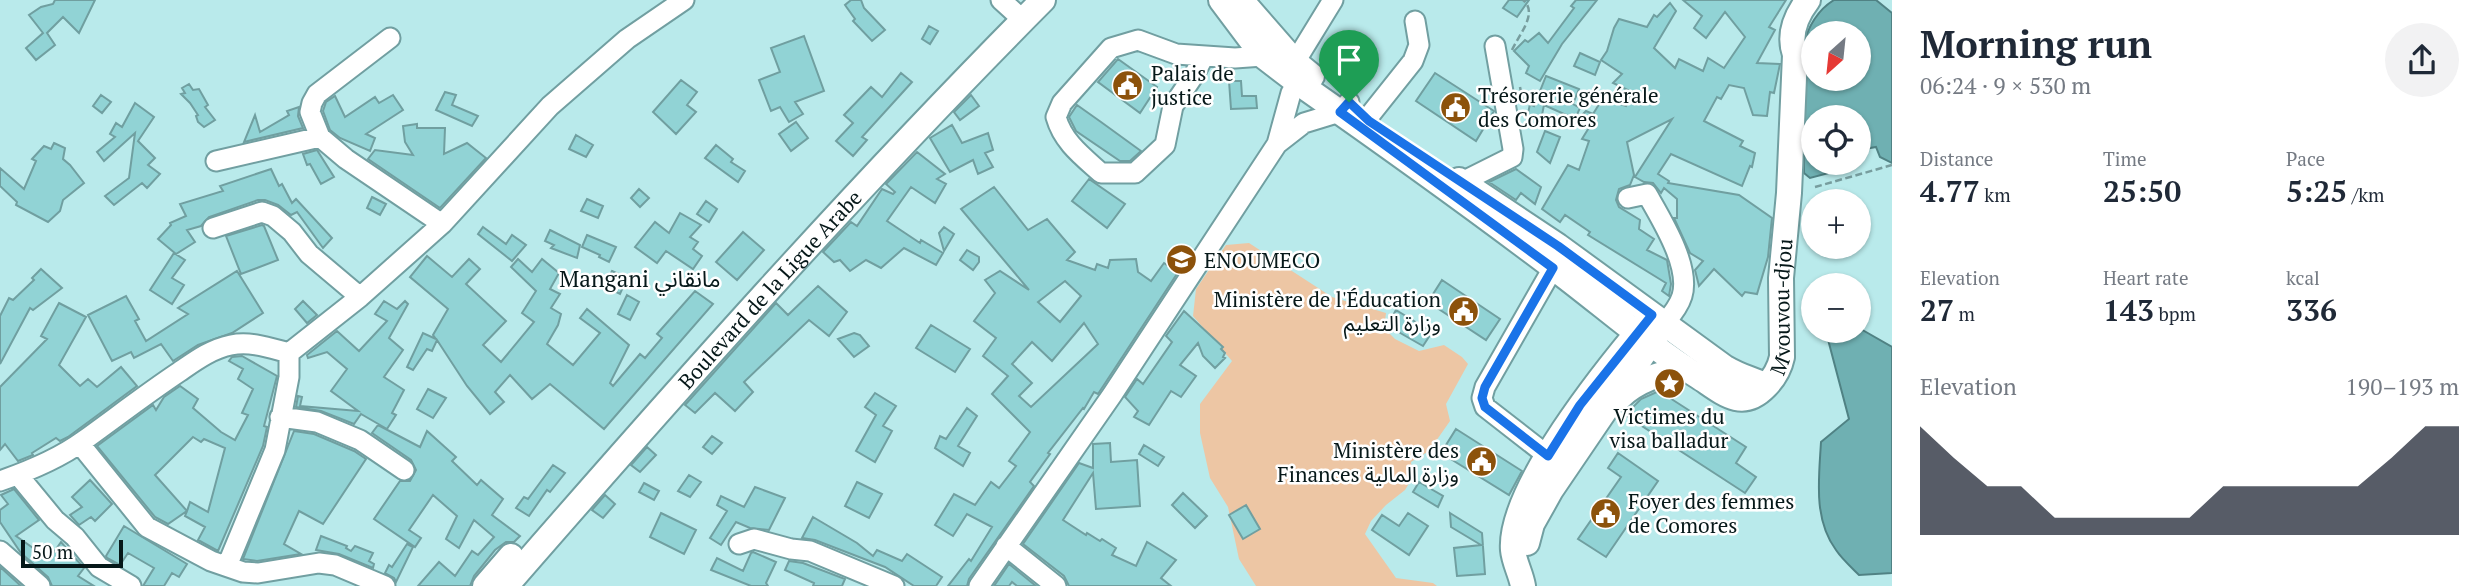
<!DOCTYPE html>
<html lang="en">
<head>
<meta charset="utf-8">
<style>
  :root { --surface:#fff; --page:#f2f2f3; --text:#1f2937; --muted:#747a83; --accent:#111827 }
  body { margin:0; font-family:"PT Serif","Noto Sans Arabic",serif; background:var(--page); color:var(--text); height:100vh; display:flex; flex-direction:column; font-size:26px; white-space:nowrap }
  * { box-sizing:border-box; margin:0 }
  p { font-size:23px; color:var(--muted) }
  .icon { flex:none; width:38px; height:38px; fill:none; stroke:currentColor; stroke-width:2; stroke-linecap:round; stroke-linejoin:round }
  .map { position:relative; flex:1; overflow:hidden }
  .drawer { display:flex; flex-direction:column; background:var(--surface); width:595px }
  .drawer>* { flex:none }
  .needle { width:46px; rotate:207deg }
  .tools { position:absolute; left:1801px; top:21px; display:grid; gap:14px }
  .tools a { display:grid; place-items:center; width:70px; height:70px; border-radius:50%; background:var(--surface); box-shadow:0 2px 5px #0004; font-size:35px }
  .scale { position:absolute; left:21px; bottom:18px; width:102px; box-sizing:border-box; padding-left:7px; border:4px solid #061819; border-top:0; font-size:19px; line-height:24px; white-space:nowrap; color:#061819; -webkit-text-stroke:5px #fff; paint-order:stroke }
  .pin { position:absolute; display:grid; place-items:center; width:60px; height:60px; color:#fff; margin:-72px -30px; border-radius:50% 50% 50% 0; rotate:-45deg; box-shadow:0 0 7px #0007 }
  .pin .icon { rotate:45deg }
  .round { display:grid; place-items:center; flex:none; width:74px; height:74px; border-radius:37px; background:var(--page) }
  .headline { display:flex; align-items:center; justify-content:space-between; height:119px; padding:0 28px }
  h1 { font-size:38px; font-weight:800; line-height:52px }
  .figures { display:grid; grid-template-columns:repeat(3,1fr); gap:10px; height:119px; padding:7px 28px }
  .figures div { display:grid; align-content:center }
  .figures b { font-size:30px; font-weight:800 }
  .figures small { font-size:19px; font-weight:400 }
  .figures p { font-size:19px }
  .chart { height:196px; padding:14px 28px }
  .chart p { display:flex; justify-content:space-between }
  .chart svg { width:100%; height:126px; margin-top:7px; fill:var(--accent); opacity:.7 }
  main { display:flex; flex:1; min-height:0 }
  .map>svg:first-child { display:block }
  .green { fill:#edc6a4 }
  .water { fill:#6fb0b2; stroke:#508284; stroke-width:2; fill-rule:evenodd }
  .building { fill:#91d3d5; stroke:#709fa0; stroke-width:2; fill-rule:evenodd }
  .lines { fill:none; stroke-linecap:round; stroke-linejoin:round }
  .minor-casing { stroke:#719fa1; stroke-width:23 }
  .major-casing { stroke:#719fa1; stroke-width:28 }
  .path { stroke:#779d9e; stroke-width:2.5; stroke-dasharray:7 3.5; stroke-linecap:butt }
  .minor { stroke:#fff; stroke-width:19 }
  .major { stroke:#fff; stroke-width:24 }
  .route-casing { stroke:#fff; stroke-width:14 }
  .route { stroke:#1a73e8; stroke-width:9 }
  .labels { text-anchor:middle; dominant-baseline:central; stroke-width:5; stroke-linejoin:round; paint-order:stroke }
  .poi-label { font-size:21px; fill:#061819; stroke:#fff; text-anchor:start }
  .street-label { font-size:21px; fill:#061819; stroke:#fff }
  .neighbourhood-label { font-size:23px; fill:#061819; stroke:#fff }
</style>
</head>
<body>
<main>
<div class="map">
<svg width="1892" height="586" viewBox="0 0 1892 586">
  <rect width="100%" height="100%" fill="#b9eaeb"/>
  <path class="green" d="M1249 243 1332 297 1386 313 1384 328 1395 339 1419 351 1444 345 1462 357 1468 364 1446 404 1450 421 1429 451 1411 462 1413 477 1405 490 1386 505 1371 521 1365 534 1396 578 1433 583 1437 586H1256L1239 559 1228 507 1210 478 1200 433V404L1232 361 1193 316 1196 289 1226 245Z"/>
  <path class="water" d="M1834 0H1876L1892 13V163L1880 157 1876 147 1859 150 1858 117H1813V163H1838L1840 170 1810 178 1804 173V141L1794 130C1798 88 1793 25 1834 0ZM1813 33H1858V79H1813Z
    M1859 328 1892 347V573L1859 575C1851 567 1842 559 1836 550 1813 519 1819 478 1821 442L1849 419 1826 332 1858 331Z"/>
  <path class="building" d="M55 0H95L79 33 63 17 47 33 55 45 36 60 26 48 43 33 29 15 41 7 53 4Z
    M851 0H861L864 8 885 30 872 41 853 21 855 19 845 5Z
    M1509 0H1529L1517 17 1503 8Z
    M1576 0H1597L1562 44 1540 81 1526 73 1529 66 1514 51 1525 40 1528 42 1539 33 1548 43 1574 8 1571 6Z
    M1683 0H1786L1769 27 1775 30 1757 63 1780 64 1774 93 1770 92 1767 116 1753 115 1744 88 1729 85 1721 99 1717 97 1704 121 1743 141 1740 146 1755 153 1752 167 1750 166 1742 186 1671 154 1658 174 1669 181 1668 183 1739 195 1772 218 1768 257 1757 294 1745 292 1742 296 1714 269 1699 286 1695 270 1703 261 1690 253 1674 218H1677V199L1664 188 1661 193 1653 183 1644 182 1635 177 1672 119 1627 142 1634 175 1630 185 1619 189 1616 200 1619 207 1640 220 1639 229 1654 239 1647 250 1667 260 1671 284 1669 296 1662 291 1666 283 1588 235 1590 232 1565 215 1560 222 1542 209 1568 165 1579 170 1589 141 1582 139 1590 126 1577 120 1586 111 1593 114 1603 98 1626 106 1632 92 1613 83 1622 74 1601 60 1607 51 1614 28 1619 19 1647 27 1654 15 1657 17 1670 3 1676 11 1654 48 1675 68 1679 59 1703 71 1708 58 1724 68 1745 37 1725 12 1706 38 1694 28 1702 16Z
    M929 26 938 31 930 44 922 39Z
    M804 36 824 91 795 102 803 114 789 122 780 107 771 111 759 80 780 72 771 48Z
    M1580 53 1600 62 1595 75 1574 66Z
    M1118 59 1157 87 1140 113 1098 82Z
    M901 73 912 82 862 137 867 140 853 156 836 141 853 123 844 115 871 87 882 97Z
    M1435 73 1494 111 1476 141 1416 101Z
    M1546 76 1579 89 1573 104 1580 108 1575 119 1544 105 1541 120 1527 118 1530 104 1534 106Z
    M681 80 697 92 687 105 696 112 676 134 653 112Z
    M1229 81H1241L1242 96H1256L1257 108 1231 109Z
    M189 84 193 90 199 89 208 105 205 107 215 120 204 127 198 122 196 116 198 115 190 103 181 94 185 93 182 88Z
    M445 92 456 95 452 105 478 116 472 126 436 110Z
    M101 95 111 102 102 113 93 106Z
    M393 95 403 110 366 134 375 138 370 151 340 138 330 130 323 111 326 102 335 96 345 117 375 97 379 103Z
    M971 95 979 106 960 120 954 112Z
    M135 103 154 117 138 141 155 158 148 165 160 174 147 188 142 183 114 205 105 196 129 178 135 133 104 161 97 152 115 137 110 134 116 123 122 127Z
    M1077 105 1101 122 1141 151 1130 161H1120L1076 131 1069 117Z
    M299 107 298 116 303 128 244 142 255 115 260 132 289 115 287 111Z
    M796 122 808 138 791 151 779 134Z
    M417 124V128H445L444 154 467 143 486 158 440 208 368 159 375 150 413 155 405 142 403 126Z
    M952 125 962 143 988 133 993 150 985 153 993 167 978 174 973 160 950 172 930 138Z
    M1545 131 1560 137 1550 163 1537 152Z
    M576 135 593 145 586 157 569 149Z
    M54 143 65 148 63 159 70 165 84 183 63 200 60 211 48 222 16 205 17 202 0 186V168L24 189 36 161 32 159 44 146 51 149Z
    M716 145 733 159 731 162 745 171 738 182 705 158Z
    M317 150 334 177 321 184 310 164 307 165 303 154Z
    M917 152 945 174 937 179 946 184 935 203 911 187 887 221 920 243 921 240 943 253 936 265 904 248 881 268 866 260 850 271 840 260 834 262 823 252 851 222 857 226 882 189 893 194 895 192 886 184Z
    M271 169 279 186 282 184 292 203 296 199 332 238 323 248 297 212 291 215 278 205 265 200H258L209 217 201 226 187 230 195 242 176 254 158 239 171 225 170 223 186 216 180 204 223 191 220 186Z
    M1516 169 1541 187 1535 204 1521 193 1516 200 1489 182Z
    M1089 179 1125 204 1107 228 1072 201Z
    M994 187 1028 230 1047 219 1075 252 1067 260 1095 270 1097 264 1108 268 1110 260 1136 259 1138 272 1151 281 1164 263 1167 265 1178 248 1190 254 1098 394 1094 392 1084 409 1083 408 1048 453 1050 454 1030 482 1034 486 969 579 967 586H948L969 559 971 561 992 527 967 514 953 536 935 525 954 494 975 505 991 482 999 488 1016 466 1009 461 1030 432 992 394 1008 376 983 356 996 338 974 321 995 293 985 280 1000 271 1029 290 961 209ZM1065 281 1081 296 1060 322 1038 302ZM1084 323 1098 344 1031 407 1019 396 1032 383 1012 364 1032 342 1052 361Z
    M639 189 649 198 640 207 631 198Z
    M372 197 386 204 380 215 367 208Z
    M587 199 603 206 598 218 581 211Z
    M706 201 717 209 709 222 697 214Z
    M680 213 701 225 690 237 698 242 693 249 702 256 693 269 666 251 657 263 635 247 655 222 669 233Z
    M262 225 264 226 278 260 241 274 226 236Z
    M483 227 506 244 512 235 526 245 512 261 478 234Z
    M944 227 954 234 944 251 939 233Z
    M550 230 580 245 577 258 551 248 554 245 545 241Z
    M743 232 764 250 737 280 716 262Z
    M587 235 616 247 609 262 599 257 600 255 582 247Z
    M967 250 979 257V262L973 270 960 260Z
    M174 253 185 260 172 278 184 285 172 304 150 290Z
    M427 256 452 277 469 259 480 269 466 284 506 321 483 345 501 362 534 322 522 313 536 291 511 267 518 259 532 272 542 259 559 273 550 289 560 294 551 308 561 314 558 325 547 344 573 365 600 333 580 318 587 309 629 345 610 383 613 386 640 354 645 358 662 338 657 334 695 291 713 304 604 429 550 384 532 399 510 375 495 392 504 402 490 414 467 386 437 340 432 351 427 349 413 370 407 367 423 333 436 339 433 335 448 309 410 277Z
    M41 269 62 288 33 310 30 308 0 364V316L9 298 13 300 34 280 32 278Z
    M237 271 263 313 232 333 198 345 173 361 161 344 134 358 131 352 112 361 88 315 126 296 139 319 135 321 146 341 188 314 178 308Z
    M612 271 627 278 620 294 604 286Z
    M1442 280 1500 319 1486 340 1428 302Z
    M818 286 847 312 829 336 809 320 744 382 753 392 735 411 715 393 695 413 685 405 776 303 788 315Z
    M627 295 639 302 630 320 618 314Z
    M303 301 317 315 307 323 295 309Z
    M384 301 397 309 405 301 408 304 389 338 403 350 384 377 404 390 392 413 396 415 387 429 361 414 354 424 321 411 296 407 298 396 302 397 300 406 358 411 331 391 347 369 327 352 308 358 307 355 337 331 359 351 387 321 375 314Z
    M59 303 86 317 59 365 80 386 88 379 97 387 121 367 137 386 68 437 60 441 56 438 32 453 33 455 18 461 5 444 0 450V387L47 339 41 336Z
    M1396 310 1432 332 1423 346 1395 330 1398 325 1390 321Z
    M1184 311 1223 347 1221 349 1225 353 1223 357 1225 358 1215 368 1203 356 1198 343 1180 365 1196 376 1181 397 1171 391 1149 425 1134 417 1138 411 1125 397 1137 379 1143 384 1172 342 1166 336Z
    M931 325 970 349 955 372 916 348Z
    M854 333 860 335 869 346 854 357 838 339Z
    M242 356 277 376 264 426 267 427 263 446 218 551 198 540 205 527 185 516 187 511 168 524 155 517 97 446 153 405 156 410 164 397 180 386 198 399 193 408 221 432 235 440 248 415 242 413 253 389 238 379 243 369 229 361 232 357ZM193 437 201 442 204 439 225 448 208 512 190 502 187 511 155 475Z
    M428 389 446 398 433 418 417 409Z
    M1659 391 1746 447 1736 463 1756 477 1745 493 1625 415 1641 399Z
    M875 393 896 406 883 426 892 431 875 462 856 451 876 415 865 407Z
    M967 408 977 416 958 446 970 453 963 466 935 448 940 436 946 439Z
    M378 425 420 447 427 431 456 457 452 461 477 485 481 480 503 499 492 515 520 536 514 542H506L495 550 474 576 470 586H418L439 562 455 576 472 551 478 555 494 537 474 520 459 548 446 539 457 516 433 495 409 530 421 538 415 547 374 519 400 481H410L416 470 411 460 372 433Z
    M1456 429 1522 471 1509 495 1441 453Z
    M294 431 314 434 354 451 366 459 323 524 299 511 284 544 301 554 257 561 243 559Z
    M712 436 722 443 712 454 703 447Z
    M1110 443 1111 462 1137 460 1140 506 1096 509 1093 473 1063 520 1086 535 1087 533 1100 541 1102 539 1116 548 1112 555 1136 566 1147 542 1162 551 1176 560 1161 578 1171 586H1069L1064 576 1023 544 1079 463 1093 468V444Z
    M1144 445 1164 457 1158 466 1139 454Z
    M647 447 656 455 640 472 631 465Z
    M1618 453 1658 481 1606 557 1578 539 1621 477 1608 468Z
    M553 465 565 473 550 492 547 490 529 516 516 508 524 497 528 499Z
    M689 475 701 482 690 497 678 491Z
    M90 480 112 504 95 521 91 517 79 525 70 515 82 507 72 497Z
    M857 482 882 494 869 518 845 506Z
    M1419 482 1443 496 1438 507 1413 492Z
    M644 483 659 491 654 500 639 492Z
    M755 487 785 498 769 530 750 528 736 522 721 545 710 538 727 511 717 505 721 496 744 507Z
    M14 489 39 520 16 536 49 559 61 542 84 568 78 576 94 586H52L48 577 21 553 0 522V510L8 504 1 495Z
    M1183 493 1207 516 1195 528 1172 505Z
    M605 495 615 504 603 518 592 510Z
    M1246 505 1260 529 1243 539 1229 515Z
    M661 513 696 530 684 554 650 537Z
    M1408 513 1428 526 1409 555 1372 530 1382 515 1399 526Z
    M1450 513 1482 533 1485 574 1457 576 1454 548 1481 545 1451 527Z
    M813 517 857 543 873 556 877 550 902 561 907 554 942 577 936 586H914L885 567 815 540 802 538Z
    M124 526 187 564 179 577 172 573 164 586H143L154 568 128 553 120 565 107 558 106 556Z
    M321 536 347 546 346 548 351 551 355 546 373 553 369 561 374 564 373 568 339 554 316 550Z
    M407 544 413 547 396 582 394 578 385 573 389 565 392 567Z
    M753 552 776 562 766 583 768 586H751L711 570 717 558 743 571 751 553Z
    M789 561 803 563 845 579 842 586H813L814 583 785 570Z
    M1009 564 1036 586H1017L1012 582 1009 586H994Z
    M0 567 21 586H0Z"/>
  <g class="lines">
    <defs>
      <path id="minor" d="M1001 0 1023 20
        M390 38 317 94 312 103 310 112 320 137 346 159 442 224
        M1204 56 1194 75 1173 106 1165 145 1135 173H1101C1082 156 1063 142 1056 117L1062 103 1111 48 1138 40 1176 54 1235 58 1263 56
        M1295 62 1333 0
        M1369 121 1370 115 1413 61 1419 45 1415 21
        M1277 144 1304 123 1340 112 1349 102
        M216 161 320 137
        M1455 191 1462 182 1512 157 1513 149 1495 46
        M1628 198 1647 194C1661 219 1691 266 1682 296 1679 306 1671 316 1664 324
        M213 228 262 212 273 216 292 232 309 254 360 297
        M280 417 317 422 360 440 404 470
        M80 444 147 527 211 561 243 572 258 573 319 563 335 565 385 586
        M1548 456 1485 407 1482 398 1485 387 1553 268
        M18 475 55 520 75 537 99 567 131 586
        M0 481C26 472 61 457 83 441 115 418 146 394 179 372 195 361 211 349 231 345 251 341 270 348 289 353L360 297 442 224 550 106 627 39 684 0
        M739 544 754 539 791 549 810 551 894 586
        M1006 546 1056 586
        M0 551 40 586
        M227 566 275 450 289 377V353
        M979 586 1112 395 1277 144 1291 93 1305 71"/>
      <g id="major">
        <path id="s1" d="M1221 0 1263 56 1297 82C1384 143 1471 205 1555 269 1603 305 1648 345 1699 377 1710 384 1723 395 1736 398 1758 403 1778 376 1782 357L1781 278 1789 193 1795 55C1788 35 1795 17 1808 0"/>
        <path d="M1241 0 1295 62 1312 76"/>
        <path d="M1459 180 1558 246 1724 367C1741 377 1749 378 1765 385"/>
        <path d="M1619 398C1637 380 1660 374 1685 368"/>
        <path d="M1527 543 1532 524 1551 490 1659 331"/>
        <path d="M485 586 511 556"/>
        <path id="s2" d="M506 586C680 386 856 188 1043 0"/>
        <path d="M1523 586C1521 574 1514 562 1513 550 1508 490 1608 367 1647 321"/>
      </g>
    </defs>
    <use href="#minor" class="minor-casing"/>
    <use href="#major" class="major-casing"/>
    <path class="path" d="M1512 50C1518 36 1539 13 1523 0
      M1520 87 1523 102
      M1815 187 1892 165"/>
    <use href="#minor" class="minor"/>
    <use href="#major" class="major"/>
  </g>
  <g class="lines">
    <defs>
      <path id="route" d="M1349 102 1369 121 1558 246 1652 315 1580 405 1548 456 1485 407 1482 398 1485 387 1553 268 1340 112Z"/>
    </defs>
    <use href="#route" class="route-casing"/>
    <use href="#route" class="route"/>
  </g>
  <defs>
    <symbol id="civic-disc" viewBox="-11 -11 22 22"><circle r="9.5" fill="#8c520b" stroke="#fff"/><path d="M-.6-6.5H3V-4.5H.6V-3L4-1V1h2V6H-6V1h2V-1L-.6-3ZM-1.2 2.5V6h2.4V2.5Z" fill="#fff"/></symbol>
    <symbol id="school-disc" viewBox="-11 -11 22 22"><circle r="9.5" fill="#8c520b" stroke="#fff"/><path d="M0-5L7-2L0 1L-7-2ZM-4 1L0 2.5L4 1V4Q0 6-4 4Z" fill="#fff"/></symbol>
    <symbol id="sight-disc" viewBox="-11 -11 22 22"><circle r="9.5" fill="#8c520b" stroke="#fff"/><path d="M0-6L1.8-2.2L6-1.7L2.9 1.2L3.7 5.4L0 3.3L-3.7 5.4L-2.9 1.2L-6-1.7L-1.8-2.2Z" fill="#fff"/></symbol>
  </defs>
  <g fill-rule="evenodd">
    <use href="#civic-disc" x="1110" y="68" width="35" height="35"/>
    <use href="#civic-disc" x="1438" y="90" width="35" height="35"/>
    <use href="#school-disc" x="1164" y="242" width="35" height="35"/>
    <use href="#civic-disc" x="1446" y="294" width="35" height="35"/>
    <use href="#sight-disc" x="1652" y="366" width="35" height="35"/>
    <use href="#civic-disc" x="1464" y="444" width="35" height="35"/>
    <use href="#civic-disc" x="1588" y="496" width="35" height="35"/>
  </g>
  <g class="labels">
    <g class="poi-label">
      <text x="1151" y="73">Palais de<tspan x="1151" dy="24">justice</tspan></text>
      <text x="1478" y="95">Trésorerie générale<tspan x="1478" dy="24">des Comores</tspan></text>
      <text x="1204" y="260">ENOUMECO</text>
      <text x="1441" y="299" text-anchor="end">Ministère de l'Éducation<tspan x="1441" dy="24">وزارة التعليم</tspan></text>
      <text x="1669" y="416" text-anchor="middle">Victimes du<tspan x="1669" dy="24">visa balladur</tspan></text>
      <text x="1459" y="450" text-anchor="end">Ministère des<tspan x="1459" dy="24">Finances وزارة المالية</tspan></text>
      <text x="1628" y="501">Foyer des femmes<tspan x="1628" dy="24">de Comores</tspan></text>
    </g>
    <g class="street-label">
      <text stroke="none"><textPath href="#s2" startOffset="397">Boulevard de la Ligue Arabe</textPath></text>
      <text stroke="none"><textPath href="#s1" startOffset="772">Mvouvou-djou</textPath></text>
    </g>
    <g class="neighbourhood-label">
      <text x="640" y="278">Mangani مانقاني</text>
    </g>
  </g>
</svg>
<div class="tools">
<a><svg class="needle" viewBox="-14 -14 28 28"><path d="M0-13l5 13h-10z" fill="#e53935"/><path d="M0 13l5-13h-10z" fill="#747a83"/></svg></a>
<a><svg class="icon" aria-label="locate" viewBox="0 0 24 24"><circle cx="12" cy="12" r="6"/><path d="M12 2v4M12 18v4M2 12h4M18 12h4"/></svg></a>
<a>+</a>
<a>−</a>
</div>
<div class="scale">50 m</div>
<div class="pin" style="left:1349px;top:102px;background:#1e9e55"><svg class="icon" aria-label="arrive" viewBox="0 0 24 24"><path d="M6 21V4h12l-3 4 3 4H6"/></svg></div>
</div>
<section class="drawer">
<div class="headline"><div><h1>Morning run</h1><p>06:24 · 9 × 530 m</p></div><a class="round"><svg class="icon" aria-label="share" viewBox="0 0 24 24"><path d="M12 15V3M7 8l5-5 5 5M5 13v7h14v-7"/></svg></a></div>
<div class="figures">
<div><p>Distance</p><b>4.77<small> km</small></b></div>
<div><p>Time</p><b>25:50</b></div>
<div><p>Pace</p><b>5:25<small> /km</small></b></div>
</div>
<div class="figures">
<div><p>Elevation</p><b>27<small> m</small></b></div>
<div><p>Heart rate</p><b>143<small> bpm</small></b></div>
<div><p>kcal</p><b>336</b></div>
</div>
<div class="chart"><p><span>Elevation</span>190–193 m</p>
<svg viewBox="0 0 160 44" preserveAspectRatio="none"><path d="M0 44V6L10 17L20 27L30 27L40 38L50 38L60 38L70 38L80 38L90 27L100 27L110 27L120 27L130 27L140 17L150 6L160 6V44z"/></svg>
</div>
</section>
</main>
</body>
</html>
